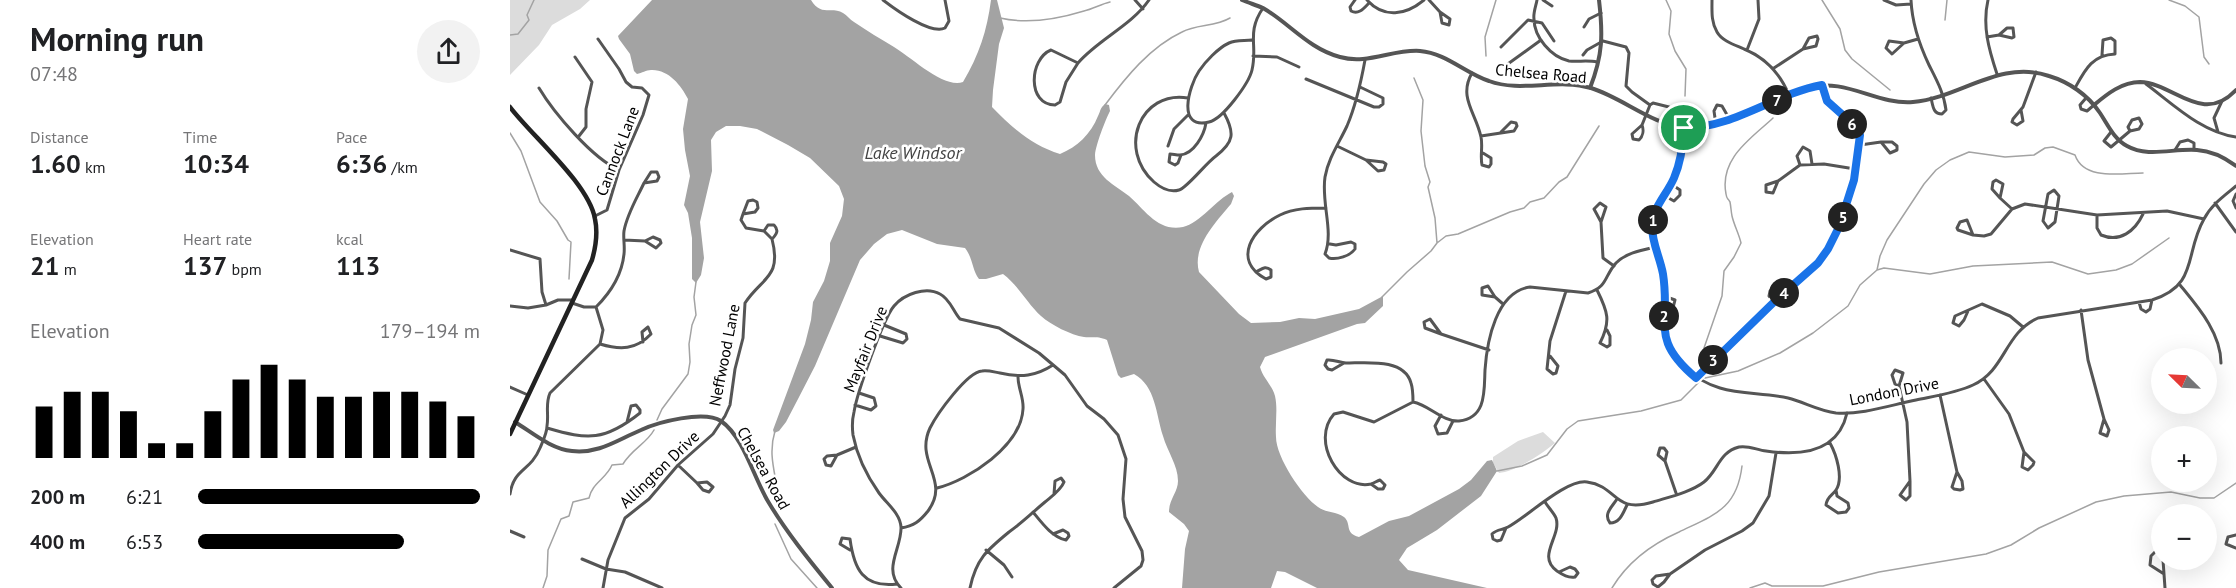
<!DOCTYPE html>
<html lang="en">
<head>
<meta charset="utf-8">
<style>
  :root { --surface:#fff; --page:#f2f2f2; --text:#202124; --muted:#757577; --accent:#000 }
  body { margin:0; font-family:"PT Sans",sans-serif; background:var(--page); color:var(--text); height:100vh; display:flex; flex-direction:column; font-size:22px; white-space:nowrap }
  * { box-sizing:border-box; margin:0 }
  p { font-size:20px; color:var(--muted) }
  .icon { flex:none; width:33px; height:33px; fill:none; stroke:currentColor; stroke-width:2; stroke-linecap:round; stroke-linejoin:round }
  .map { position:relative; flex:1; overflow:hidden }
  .drawer { display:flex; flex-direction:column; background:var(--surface); width:510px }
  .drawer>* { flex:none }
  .needle { width:39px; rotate:294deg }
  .controls { position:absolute; left:1641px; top:348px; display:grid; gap:12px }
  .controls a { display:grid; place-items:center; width:66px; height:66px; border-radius:50%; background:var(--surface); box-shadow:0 6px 24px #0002; font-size:30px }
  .pin { position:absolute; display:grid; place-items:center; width:51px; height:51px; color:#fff; margin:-26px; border:3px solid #fff; border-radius:50%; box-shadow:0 2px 6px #0007 }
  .km { position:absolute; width:30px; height:30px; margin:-15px; border-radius:50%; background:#222; color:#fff; font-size:16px; line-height:30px; text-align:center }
  .round { display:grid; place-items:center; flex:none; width:63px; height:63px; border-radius:32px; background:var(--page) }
  .summary { display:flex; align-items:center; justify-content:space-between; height:102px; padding:0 30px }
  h1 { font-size:33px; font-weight:600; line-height:45px }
  .stats { display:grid; grid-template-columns:repeat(3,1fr); gap:9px; height:102px; padding:6px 30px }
  .stats div { display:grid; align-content:center }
  .stats b { font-size:26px; font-weight:600 }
  .stats small { font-size:16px; font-weight:400 }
  .stats p { font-size:16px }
  .chart { height:168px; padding:12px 30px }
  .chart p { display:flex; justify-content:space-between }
  .chart svg { width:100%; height:108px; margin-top:6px; stroke:var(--accent); stroke-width:6 }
  ul { padding:0 30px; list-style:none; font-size:20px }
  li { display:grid; grid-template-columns:96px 72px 1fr; align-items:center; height:45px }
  li i { height:15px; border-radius:8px; background:var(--accent) }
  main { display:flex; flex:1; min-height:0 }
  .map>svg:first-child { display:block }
  .green { fill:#dcdcdc }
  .water { fill:#a3a3a3 }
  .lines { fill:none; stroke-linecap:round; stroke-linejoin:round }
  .stream { stroke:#a3a3a3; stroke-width:1.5 }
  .minor { stroke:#555; stroke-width:3 }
  .tertiary { stroke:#555; stroke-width:4 }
  .secondary { stroke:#222; stroke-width:4.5 }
  .route-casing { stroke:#fff; stroke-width:12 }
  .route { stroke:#1a73e8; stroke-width:8 }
  .labels { text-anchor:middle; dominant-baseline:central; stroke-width:5; stroke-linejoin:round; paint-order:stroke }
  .street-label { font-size:16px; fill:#000; stroke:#fff }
  .water-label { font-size:18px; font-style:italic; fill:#444; stroke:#fff }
</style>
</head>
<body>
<main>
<section class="drawer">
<div class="summary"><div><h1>Morning run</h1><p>07:48</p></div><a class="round"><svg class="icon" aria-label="share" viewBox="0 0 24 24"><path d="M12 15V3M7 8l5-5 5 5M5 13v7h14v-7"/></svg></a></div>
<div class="stats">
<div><p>Distance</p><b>1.60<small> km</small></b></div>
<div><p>Time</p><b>10:34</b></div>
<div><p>Pace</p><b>6:36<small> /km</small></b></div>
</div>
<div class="stats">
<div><p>Elevation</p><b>21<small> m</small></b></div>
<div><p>Heart rate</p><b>137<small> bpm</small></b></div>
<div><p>kcal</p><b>113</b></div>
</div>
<div class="chart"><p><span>Elevation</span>179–194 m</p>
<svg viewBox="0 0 160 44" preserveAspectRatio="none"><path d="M5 44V23M15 44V17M25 44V17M35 44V25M45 44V38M55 44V38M65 44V25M75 44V12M85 44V6M95 44V12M105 44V19M115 44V19M125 44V17M135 44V17M145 44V21M155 44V27"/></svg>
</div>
<ul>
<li><b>200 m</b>6:21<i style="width:100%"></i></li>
<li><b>400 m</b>6:53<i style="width:73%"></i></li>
</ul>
</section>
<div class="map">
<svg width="1726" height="588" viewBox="0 0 1726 588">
  <rect width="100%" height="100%" fill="#fff"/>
  <path class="green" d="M0 0H80L70 9 42 25 29 45 0 75Z
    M1033 432 1045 443C1033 453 1005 472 989 473L983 463V457L1008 441Z"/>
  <path class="water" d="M142 0H301C311 17 322 6 333 13 337 15 340 20 344 22 357 31 371 39 384 47 401 57 434 89 453 82 469 55 477 31 481 0H487L494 28 489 44 483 90 482 107C501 127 523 146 550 154 567 147 581 134 588 116 591 110 590 108 595 104L599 105 600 111C595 121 586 144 585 155 585 177 605 185 619 196 635 210 648 232 673 227 690 223 706 200 722 192L724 196 721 204C705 223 682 247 689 272L729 314 741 323 770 322 789 318 805 319 849 309 873 296V306L855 323 847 324 755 357 750 367C753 378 762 385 765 396 768 409 765 423 766 437 766 457 792 496 808 507 816 513 826 511 834 517 842 524 834 533 849 537L879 521 899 516 949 489 961 480 977 461 982 460 987 471 971 496 927 530 897 548 889 560 898 570 977 588H807L775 572 767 571 761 588H672L675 549 679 531 674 524 659 512C659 499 668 492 668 481 668 465 657 451 653 436 646 415 646 386 624 374L611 378 608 375 597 340C588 336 583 338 574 337 561 335 541 325 531 316 517 303 508 285 493 274L476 279H469C462 270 463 258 455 248L427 244 392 230 377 234 364 244 350 260 305 366 288 399 276 422 269 431 264 433 263 430 295 344 301 320 303 302 314 281 320 261V243L332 216 334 199 329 186 300 158 278 145 247 129 230 126H216L206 132 201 140 202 171 190 222 194 258 191 275 186 283 182 279V238L178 213 174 205 180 176 175 150 173 129 178 99C171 85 158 69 141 70 136 70 132 73 127 74L124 71 120 54 109 39 108 36Z"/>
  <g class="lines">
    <path class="stream" d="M1156 0 1161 11 1159 34 1165 51 1176 69 1175 96
      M1312 0 1330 29 1335 50 1342 59 1380 90
      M1659 0 1675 6 1689 17 1694 57 1699 64
      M490 18C516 24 548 19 574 11 583 9 591 4 600 2
      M1435 20 1437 0
      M0 35 8 34 19 20 17 15 24 0
      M976 56 975 37 986 0
      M904 78 913 100 911 131 915 166 920 182 918 187 925 218 927 243
      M595 105C616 77 640 47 672 32 687 24 705 27 720 18
      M0 133 11 151 30 202 47 221 58 240 61 242 59 279
      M1367 270 1374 268 1420 274 1463 266 1542 262 1578 274 1606 270 1622 264 1659 238
      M872 297 897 272 921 251 927 243 936 236 948 234 1000 212 1014 208 1020 202 1034 198 1049 182 1057 177 1089 126
      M1190 371 1193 367 1194 348 1212 296 1214 271 1224 257 1231 243C1229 234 1224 225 1222 216 1221 211 1221 207 1220 202 1217 197 1217 200 1216 194 1209 158 1242 138 1263 118
      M1194 374 1195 378 1228 371 1270 353 1303 333 1338 306 1350 285 1367 270 1370 256 1377 240 1414 184 1426 170 1440 160 1459 152 1495 157 1524 155 1535 148 1543 147 1565 155C1574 181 1612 173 1633 173
      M147 420 152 409 178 374 180 362 179 344 182 325 186 315 184 297 186 282
      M265 431C256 460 270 482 269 510
      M987 471 1012 466 1037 455 1057 429 1068 421 1131 411 1171 400 1189 382
      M265 524 281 559 307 588
      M33 588 37 576 38 550 51 519 59 516 63 502 79 498C82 483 96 479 102 465L113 464C122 449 137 443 144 430
      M1102 588C1117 563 1142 544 1169 532 1204 515 1227 509 1232 466
      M1240 588 1255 583 1262 586H1313L1369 572 1476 554 1501 545 1529 528 1586 502 1614 496 1661 492 1690 498H1704L1726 483"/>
    <path class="minor" d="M373 0C386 10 421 35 435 28L439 21 435 0
      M625 0 633 9
      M845 0 840 7 841 11C849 15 854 8 859 3
      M857 0C874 19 896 15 914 0
      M919 0 930 12 940 19 939 25 932 23 930 12
      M1027 0C1026 6 1023 13 1024 19 1024 37 1041 57 1059 61 1068 62 1078 60 1087 62
      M1033 0 1042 6
      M1202 0C1202 11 1201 22 1207 32 1212 41 1225 45 1234 49 1256 58 1270 73 1279 95
      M1374 0 1386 5 1401 4
      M1401 0C1402 23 1409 44 1419 65 1426 79 1434 93 1436 110L1432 114C1423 114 1423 106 1421 98
      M1478 0C1472 26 1479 50 1487 74
      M1074 27 1079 19 1091 13
      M1477 37 1489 35 1502 38 1504 37 1503 28H1497L1489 35
      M742 40C734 41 726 40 719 43 708 48 695 62 689 71 679 86 666 130 699 122 713 119 739 83 742 70 748 45 736 33 753 8
      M1394 43 1382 54 1376 48 1379 41 1394 43 1408 39
      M991 47 1018 20 1032 23 1044 41
      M541 50 568 63 556 82 550 102 545 105C517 105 519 59 541 50Z
      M1237 50 1249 19 1248 0
      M1073 55 1077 50 1093 41 1116 47 1119 53 1116 86 1122 92 1140 105
      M743 56 767 57 789 67
      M65 57 82 82 76 109V127L69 136
      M568 63C589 39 621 26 639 0
      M995 66 1031 40
      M1264 68 1293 49 1306 46 1308 39 1307 36 1299 38 1293 49
      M962 73C948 97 966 113 971 137 973 146 970 156 972 165L979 167 981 164V158L973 153
      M796 79 864 107H869L873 104V98L850 87
      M1636 84C1663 104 1691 132 1726 137
      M29 88C44 113 82 158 109 170
      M1565 88C1575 70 1582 55 1605 54V41L1601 38 1593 40 1592 55
      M678 98C630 90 607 149 644 182 651 188 659 193 669 190 677 188 696 163 706 156 724 142 725 133 714 113
      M1576 98 1570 105 1571 109 1577 111 1584 105
      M1140 105 1143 103 1159 107
      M1511 110 1513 121 1507 125 1502 122 1503 119 1513 107 1526 72
      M1132 125C1134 130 1133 136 1129 140L1123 139 1122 134 1132 125 1140 105
      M1206 125 1204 111 1207 105 1212 106 1220 120
      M1174 128C1172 147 1171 165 1162 181 1157 192 1148 201 1144 213 1137 237 1152 260 1154 284 1155 302 1152 321 1156 338 1159 351 1166 360 1175 368 1208 398 1239 390 1278 398 1294 402 1309 411 1326 413 1351 415 1381 405 1406 400 1425 396 1446 393 1463 385 1496 370 1494 333 1528 318L1642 300C1689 285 1674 254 1694 219 1701 205 1714 196 1726 186
      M1601 132 1594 141 1601 147 1620 131 1629 129 1632 124 1629 118 1622 120 1618 127 1620 131
      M1708 132 1704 118 1712 101
      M971 136 1004 131 1007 126 1006 123 1001 122 991 132
      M1350 145 1371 142 1380 153 1387 150V146L1382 142H1371
      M658 146 664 129 678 115
      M827 146 856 160 868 171 874 170 876 164 873 162 856 160
      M1665 150 1670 142 1678 140 1684 143V149
      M671 155 668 163 665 165 659 162 660 154C663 154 666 155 670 155 684 154 694 135 696 123
      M1290 165 1287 156 1293 147 1300 151 1302 164
      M1268 181 1263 193 1256 192V185L1268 181 1290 165 1314 164 1345 169
      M1544 190 1549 196 1545 222 1538 228 1533 221 1538 194Z
      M1726 194 1723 201 1726 208
      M1153 195 1164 201 1170 195V190L1161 184
      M1490 198 1482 189 1483 182 1486 180 1493 184 1490 198 1502 209
      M1705 203 1726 232
      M1587 215V228L1591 235C1610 243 1625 231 1633 214
      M85 216 97 210 109 170 133 115 139 95 132 88 122 87 116 82 109 69 88 39
      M1091 222 1084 209 1090 203 1096 207 1091 222 1093 258 1104 266
      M254 231 258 225H264C269 230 267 234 262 239
      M1463 235 1448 230 1447 228 1450 222 1457 220 1463 235 1474 236 1481 234 1502 209 1515 204 1587 215 1657 211 1694 219
      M114 240 135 241 146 248 151 243 150 240 143 237 135 241
      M820 244 826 245 841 242 845 244V249C840 256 827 260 819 258L815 254C824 231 811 203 815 177 818 159 829 143 837 126 846 105 851 82 855 60
      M0 250 30 259 32 292 36 305 18 308 0 306
      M746 272C752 269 755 265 761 270V277L756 279C721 260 743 228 770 215 784 208 800 208 816 208
      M1670 285C1688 307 1711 333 1711 363
      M1087 290C1098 312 1101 321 1090 343L1097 347 1100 345V336L1097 330
      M985 297 972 295V288L978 286 985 297 993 304
      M1264 302 1259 296 1260 291 1264 288 1273 294
      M1629 302 1631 309 1636 312 1640 309 1642 300
      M62 303 74 307H86C100 293 112 274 114 254 115 246 113 238 114 231 117 214 127 198 134 183L147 181 149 177 147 172H141L134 183
      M36 305 48 300H63
      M1154 308H1163L1165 300 1154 296
      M1571 310 1578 360 1594 419 1590 433 1597 436 1599 430 1594 419
      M1458 311 1454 320 1449 326 1443 323 1445 316 1472 304 1500 316 1513 327
      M931 334 915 328 914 322 920 319 931 334 979 350
      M370 336 393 343 397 339 396 334 374 325
      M90 344C110 350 126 350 141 334L138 327 132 332 133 342
      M1040 356 1048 366 1046 373 1043 374 1037 369 1040 341 1056 291
      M834 363 822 370 818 369 815 365 817 360C824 359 830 363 836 363 856 363 894 358 901 383 903 389 903 396 903 402
      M1187 378 1208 354 1264 302 1308 263 1319 249 1329 227 1344 180 1350 135 1345 126 1317 101 1312 85
      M1474 379 1499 414 1514 452 1512 467 1518 470 1523 465 1524 462 1514 452
      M1389 386 1385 384 1382 375 1385 370 1393 373 1389 386 1397 422 1400 481 1390 495 1396 500 1400 496V481
      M0 387 18 395
      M1430 395 1447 472 1442 487 1444 489 1450 490 1453 489 1452 481 1447 472
      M345 405 361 410 366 406 364 398 349 393
      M931 415 925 426 928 434 937 433 943 421
      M37 428C78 440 95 441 130 413V410L126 405 121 406 117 422
      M1320 443C1326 454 1334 478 1326 490 1322 496 1317 496 1316 505L1328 513 1336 512 1339 508 1338 503 1327 496 1326 490
      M327 455 321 466 316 465 314 459 317 456 327 455 346 447
      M1155 461 1148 455 1150 448H1154L1157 452 1155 461 1166 493
      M168 465 187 483
      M197 482 203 487 199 492 193 490 187 483Z
      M861 484 868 489H873L875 485 870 480C867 481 864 483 861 484 830 491 800 441 824 414L833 412 864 422 903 402C919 405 933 422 949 421 977 418 974 390 975 370 977 341 986 292 1020 287L1078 293C1098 287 1094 276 1106 263 1116 253 1132 250 1145 247
      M427 488C459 480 511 446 513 409 514 398 508 388 508 377
      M0 494C4 468 20 472 30 448 33 441 37 433 37 426 39 414 35 404 40 393L90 344 93 330 86 307
      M1107 499C1102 507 1093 514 1100 523 1110 523 1113 513 1117 505
      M1035 502C1038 507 1044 513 1046 518 1052 536 1026 556 1047 571 1053 575 1058 578 1065 577L1068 573 1065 569 1060 567 1049 572
      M523 512C532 523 542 537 556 540L559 536 558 533 553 530 543 534
      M391 528C404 526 410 521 418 511 441 480 404 462 420 428 427 414 457 372 472 371 478 370 484 372 490 373 511 378 526 376 543 365
      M996 528 991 540 987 541 983 539 982 534C987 529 993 530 998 527 1017 517 1056 479 1077 482 1108 486 1103 514 1143 502 1159 497 1181 492 1194 482 1208 471 1209 452 1229 447 1238 445 1247 450 1256 451 1290 456 1328 453 1337 413
      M0 531 14 537
      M1726 535 1718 537 1716 544 1726 548
      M340 550 330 544 332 538 340 539C344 569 353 588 387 584
      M476 550 494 565 502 577
      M1652 554 1646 551 1641 556 1640 565 1654 574
      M72 559 96 569 115 572 152 588
      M1653 560 1655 588
      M1160 574 1154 582 1148 587 1143 584 1142 580 1146 576 1160 574 1195 550 1232 531 1243 523 1259 496 1266 453
      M93 588 98 560 115 518 139 499 168 465 203 434 215 416 220 405 225 369 233 338 235 303C252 277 272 278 262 239L254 231 236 228 231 220 233 214 245 212 248 208 247 202 243 200 238 201 233 214
      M391 588C372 569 392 548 391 527 390 513 377 504 369 493 357 476 347 456 343 435 342 427 342 420 344 412 347 393 373 319 384 306 394 294 416 286 430 294 440 299 443 311 450 319L489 328 529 353 555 375 577 406 594 419 608 435 616 459 613 499 615 517 632 551 633 560 631 566 604 588
      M460 588C466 559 477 550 499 532 512 523 523 512 535 502 542 496 551 490 554 482L551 478 545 481 544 494"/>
    <path class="tertiary" d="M732 0C739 3 746 5 753 8 779 23 799 49 830 57 857 65 883 49 910 51 936 53 955 73 979 81 1011 93 1047 78 1081 88 1113 98 1141 124 1175 128 1214 133 1260 98 1297 88 1336 77 1366 105 1403 102 1450 98 1490 59 1539 76 1559 82 1578 95 1590 113 1598 125 1604 139 1617 146 1638 158 1664 148 1687 150 1702 151 1714 157 1726 166
      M1080 88C1093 55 1093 34 1089 0
      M1584 105C1597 94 1612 82 1630 82 1664 83 1692 126 1726 90
      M5 422C23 433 41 449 62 451 89 454 107 440 131 430 148 422 194 410 211 421 234 437 244 479 259 503 277 533 300 561 322 588"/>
    <path class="secondary" d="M0 107C22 136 79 184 85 219 88 233 86 246 82 260L0 434"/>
  </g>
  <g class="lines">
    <defs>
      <path id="route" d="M1312 85 1317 101 1345 126 1350 135 1344 180 1329 227 1318 249 1308 263 1264 302 1186 378C1139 338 1161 325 1153 274 1150 257 1141 241 1142 224 1144 206 1157 194 1164 178 1171 162 1173 146 1174 128 1224 128 1264 94 1312 85Z"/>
    </defs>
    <use href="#route" class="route-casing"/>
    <use href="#route" class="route"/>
  </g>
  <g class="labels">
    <g class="street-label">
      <text transform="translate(1031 73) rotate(5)">Chelsea Road</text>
      <text transform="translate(107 151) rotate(-69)">Cannock Lane</text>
      <text transform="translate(355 349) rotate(-68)">Mayfair Drive</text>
      <text transform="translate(214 355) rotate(-79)">Neffwood Lane</text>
      <text transform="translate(1384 391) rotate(-11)">London Drive</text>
      <text transform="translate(254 468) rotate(61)">Chelsea Road</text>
      <text transform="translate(149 469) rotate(-44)">Allington Drive</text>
    </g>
    <g class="water-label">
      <text x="403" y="152">Lake Windsor</text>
    </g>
  </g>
</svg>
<div class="controls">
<a><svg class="needle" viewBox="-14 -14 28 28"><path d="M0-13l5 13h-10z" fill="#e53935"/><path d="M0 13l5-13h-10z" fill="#757577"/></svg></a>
<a>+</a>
<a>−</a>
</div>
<div class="pin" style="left:1174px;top:128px;background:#1e9e55"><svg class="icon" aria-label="arrive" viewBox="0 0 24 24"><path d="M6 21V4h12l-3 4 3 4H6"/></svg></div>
<b class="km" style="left:1143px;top:220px">1</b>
<b class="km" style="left:1154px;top:316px">2</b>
<b class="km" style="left:1203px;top:360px">3</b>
<b class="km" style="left:1274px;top:293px">4</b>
<b class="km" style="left:1333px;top:217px">5</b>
<b class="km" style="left:1342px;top:124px">6</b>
<b class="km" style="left:1267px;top:100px">7</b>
</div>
</main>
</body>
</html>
